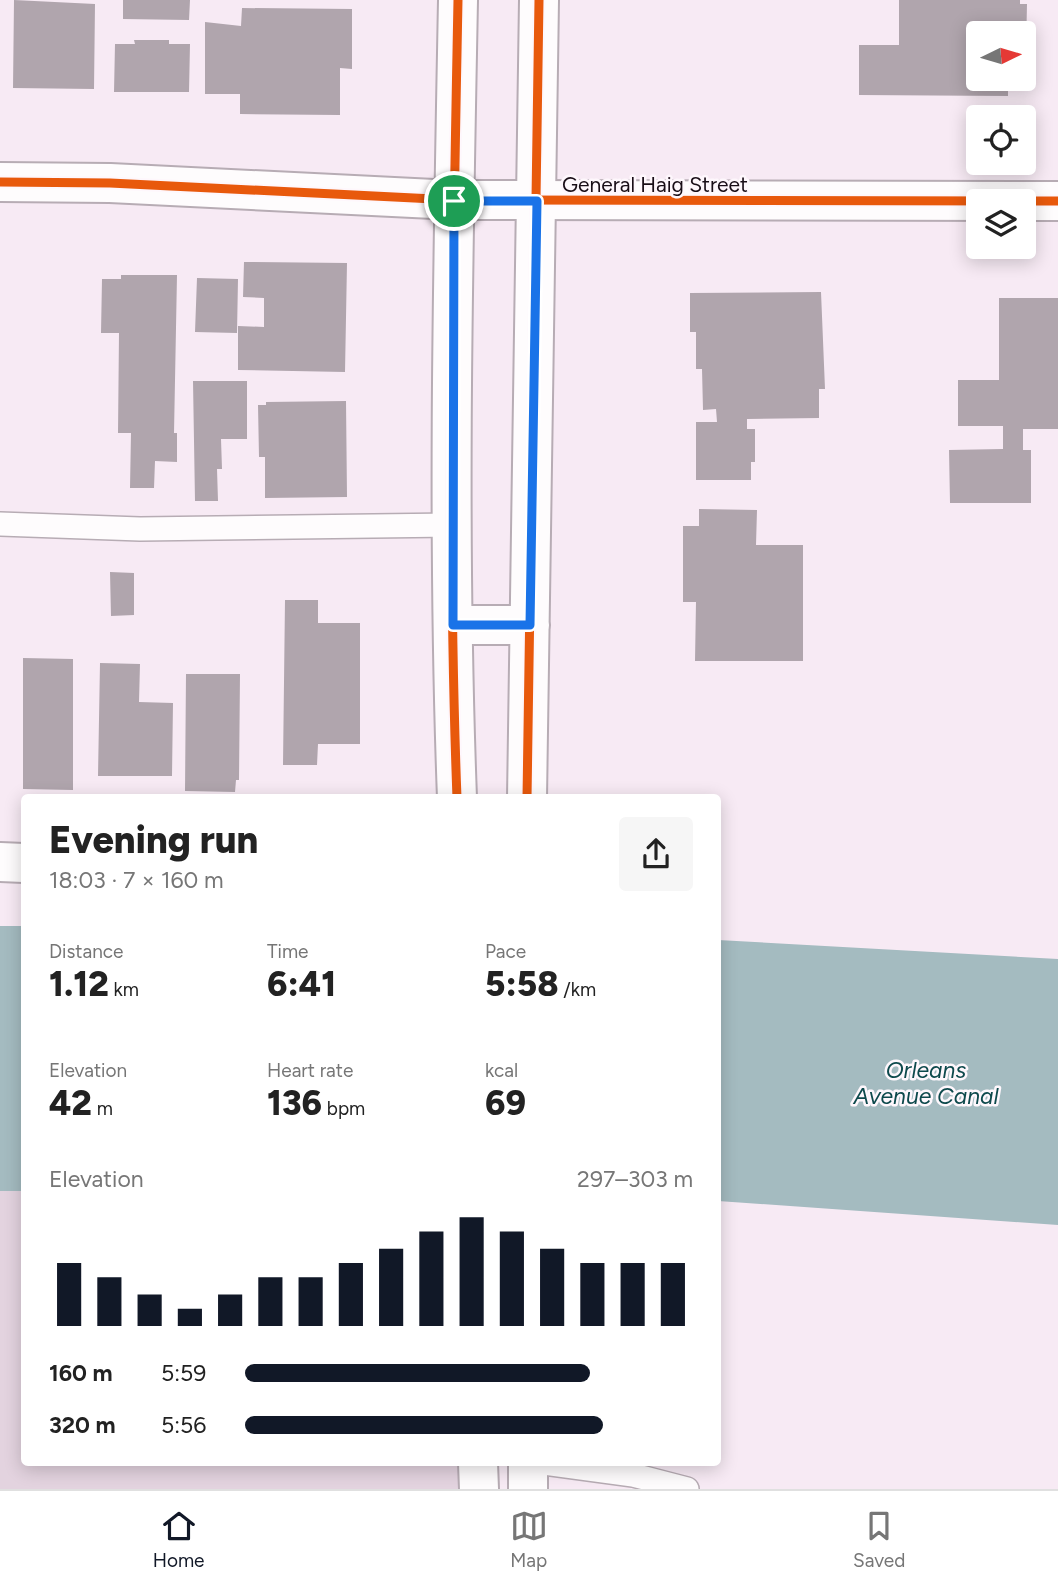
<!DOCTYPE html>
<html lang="en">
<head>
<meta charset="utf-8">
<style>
  :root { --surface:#fff; --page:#f6f6f6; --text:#222; --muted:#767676; --line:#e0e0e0; --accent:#111827 }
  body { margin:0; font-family:Figtree,sans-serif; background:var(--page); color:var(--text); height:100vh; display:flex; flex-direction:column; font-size:26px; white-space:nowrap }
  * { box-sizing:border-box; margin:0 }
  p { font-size:23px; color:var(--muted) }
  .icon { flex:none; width:38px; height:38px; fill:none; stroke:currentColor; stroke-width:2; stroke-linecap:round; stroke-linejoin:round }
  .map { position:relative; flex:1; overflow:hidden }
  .drawer { position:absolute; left:21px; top:794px; width:700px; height:672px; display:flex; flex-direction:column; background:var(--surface); border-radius:7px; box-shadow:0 4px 18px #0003 }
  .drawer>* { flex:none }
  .needle { width:46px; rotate:85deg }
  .fabs { position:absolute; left:966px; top:21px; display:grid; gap:14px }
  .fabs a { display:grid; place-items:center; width:70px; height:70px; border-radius:7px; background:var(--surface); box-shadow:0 4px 18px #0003; font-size:35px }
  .pin { position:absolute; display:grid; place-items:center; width:60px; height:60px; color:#fff; margin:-30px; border:4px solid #fff; border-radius:50%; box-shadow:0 2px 7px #0007 }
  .round { display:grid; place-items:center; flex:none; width:74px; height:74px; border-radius:7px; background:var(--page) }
  .overview { display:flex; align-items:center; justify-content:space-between; height:119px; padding:0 28px }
  h1 { font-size:38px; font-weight:800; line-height:52px }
  .figures { display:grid; grid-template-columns:repeat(3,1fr); gap:10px; height:119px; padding:7px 28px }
  .figures div { display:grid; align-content:center }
  .figures b { font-size:35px; font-weight:800 }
  .figures small { font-size:19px; font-weight:400 }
  .figures p { font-size:19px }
  .chart { height:196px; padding:14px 28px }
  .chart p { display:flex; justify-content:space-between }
  .chart svg { width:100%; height:126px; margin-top:7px; stroke:var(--accent); stroke-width:6 }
  ul { padding:0 28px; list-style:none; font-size:23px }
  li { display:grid; grid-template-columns:112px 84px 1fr; align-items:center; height:52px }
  li i { height:18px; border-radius:9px; background:var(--accent) }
  .tab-bar { display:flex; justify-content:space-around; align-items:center; height:98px; border-top:2px solid var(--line); background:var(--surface); font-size:19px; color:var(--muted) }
  .tab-bar a { display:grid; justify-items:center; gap:4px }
  .tab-bar .selected { color:var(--accent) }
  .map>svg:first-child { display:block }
  .green { fill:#e3d3df }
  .water { fill:#a4bbc0 }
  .building { fill:#b0a5ad }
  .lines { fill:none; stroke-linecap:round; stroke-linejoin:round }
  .service-casing { stroke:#b7acb4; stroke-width:26 }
  .minor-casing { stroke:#b7acb4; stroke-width:42 }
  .secondary-casing { stroke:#b7acb4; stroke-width:42 }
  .service { stroke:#fefcfd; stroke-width:23 }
  .minor { stroke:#fefcfd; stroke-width:38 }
  .secondary { stroke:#fefcfd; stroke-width:38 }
  .cycleway-casing { stroke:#fef7fc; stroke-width:13 }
  .cycleway { stroke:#e8590c; stroke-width:9 }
  .route-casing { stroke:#fff; stroke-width:14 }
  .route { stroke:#1a73e8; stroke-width:9 }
  .labels { text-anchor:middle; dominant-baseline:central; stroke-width:5; stroke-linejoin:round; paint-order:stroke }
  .street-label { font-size:21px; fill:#190e17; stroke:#fef7fc }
  .water-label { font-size:23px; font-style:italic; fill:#0d494c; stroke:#fef7fc }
</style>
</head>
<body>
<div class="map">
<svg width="1058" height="1489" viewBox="0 0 1058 1489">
  <rect width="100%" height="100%" fill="#f7eaf4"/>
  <path class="green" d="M0 1191H24V1463H478V1489H0Z"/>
  <path class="water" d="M0 926H24V1191H0Z
    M718 940 1058 959V1225L718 1201Z"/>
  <path class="building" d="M14 0 95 4 94 89 13 88Z
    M123 0H190L189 20 123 19Z
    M899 0H1020V4H1027L1026 50 1024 33H978V79H1008V96L859 95V45H899Z
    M242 8 352 9V69L340 68V115L240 114V94H205V22L241 26Z
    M134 40H169V44H190L189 92H114L115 44H135Z
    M244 262 347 263 345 372 238 370V326L264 327V298L243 297Z
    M121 275H177L174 433H177V462L155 461 154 488H130L131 433H118L119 333H101L102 279H121Z
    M197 278 238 279 237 333 195 332Z
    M821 292 825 389H819V418L747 419V429H755V462H751V480H696V422H717L716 409 703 410 702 369H696V332H690V293Z
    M999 298H1058V429H1023V450H1031V503H950L949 450 1003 449V426H958V380H999Z
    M193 381H247V439H221L222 469H217L218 501H195Z
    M346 401 347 497 265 498V457H259L258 405H266V402Z
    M699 509 757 510 756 545H803V661H695L696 602H683V526H699Z
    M110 572 134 573V615L111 616Z
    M285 600H318V623H360V744H318L317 765H283Z
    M23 658 73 659V790L23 789Z
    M100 663 140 664 139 702 173 703 172 776H98Z
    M186 674H240L239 780H236L235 792 185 791Z"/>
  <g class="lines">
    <defs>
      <path id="service" d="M0 524 140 529 453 525
        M544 1463 633 1475 687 1489"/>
      <path id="minor" d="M0 182 110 183 454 200 1058 201
        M0 862 24 863"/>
      <path id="secondary" d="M453 625H530
        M457 798C447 532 453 266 458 0
        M527 798 539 0
        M478 1463 479 1489
        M528 1463V1489"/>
    </defs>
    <use href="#service" class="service-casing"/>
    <use href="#minor" class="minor-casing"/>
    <use href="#secondary" class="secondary-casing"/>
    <use href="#service" class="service"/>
    <use href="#minor" class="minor"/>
    <use href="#secondary" class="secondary"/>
    <defs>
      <path id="cycleway" d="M0 182 110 183 454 200 1058 201
        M457 798C447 532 453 266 458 0
        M527 798 539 0"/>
    </defs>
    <use href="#cycleway" class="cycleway-casing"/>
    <use href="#cycleway" class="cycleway"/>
  </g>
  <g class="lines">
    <defs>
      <path id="route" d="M454 201H537L530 625H453Z"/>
    </defs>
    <use href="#route" class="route-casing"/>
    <use href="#route" class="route"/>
  </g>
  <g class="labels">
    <g class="street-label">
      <text x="655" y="184">General Haig Street</text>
    </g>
    <g class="water-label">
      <text x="926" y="1070">Orleans<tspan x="926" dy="26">Avenue Canal</tspan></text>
    </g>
  </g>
</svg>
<div class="fabs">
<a><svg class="needle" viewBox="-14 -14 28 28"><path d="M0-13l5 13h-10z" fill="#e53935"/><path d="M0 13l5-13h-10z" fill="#767676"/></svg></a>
<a><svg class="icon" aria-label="locate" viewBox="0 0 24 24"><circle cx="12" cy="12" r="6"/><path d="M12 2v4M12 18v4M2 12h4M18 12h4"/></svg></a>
<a><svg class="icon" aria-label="layers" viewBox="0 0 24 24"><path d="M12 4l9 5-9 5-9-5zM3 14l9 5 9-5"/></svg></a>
</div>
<div class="pin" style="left:454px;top:201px;background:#1e9e55"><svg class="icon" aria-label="arrive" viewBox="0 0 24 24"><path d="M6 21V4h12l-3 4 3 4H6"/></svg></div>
<section class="drawer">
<div class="overview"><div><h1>Evening run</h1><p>18:03 · 7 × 160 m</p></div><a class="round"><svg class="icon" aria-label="share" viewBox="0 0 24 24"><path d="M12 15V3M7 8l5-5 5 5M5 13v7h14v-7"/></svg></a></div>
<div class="figures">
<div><p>Distance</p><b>1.12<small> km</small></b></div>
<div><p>Time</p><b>6:41</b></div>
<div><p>Pace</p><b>5:58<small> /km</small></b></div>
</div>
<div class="figures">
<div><p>Elevation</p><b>42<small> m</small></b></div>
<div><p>Heart rate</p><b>136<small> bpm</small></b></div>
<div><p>kcal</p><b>69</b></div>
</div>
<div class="chart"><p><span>Elevation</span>297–303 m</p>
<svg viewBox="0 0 160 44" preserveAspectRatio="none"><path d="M5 44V22M15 44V27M25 44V33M35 44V38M45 44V33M55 44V27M65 44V27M75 44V22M85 44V17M95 44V11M105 44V6M115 44V11M125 44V17M135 44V22M145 44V22M155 44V22"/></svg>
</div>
<ul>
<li><b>160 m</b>5:59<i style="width:77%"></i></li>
<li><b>320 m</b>5:56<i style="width:80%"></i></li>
</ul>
</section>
</div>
<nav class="tab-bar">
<a class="selected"><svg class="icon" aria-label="home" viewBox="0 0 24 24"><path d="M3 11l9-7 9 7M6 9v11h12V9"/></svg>Home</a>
<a><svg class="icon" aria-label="map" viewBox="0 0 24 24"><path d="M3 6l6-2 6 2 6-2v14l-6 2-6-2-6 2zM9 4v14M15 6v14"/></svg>Map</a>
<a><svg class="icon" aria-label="saved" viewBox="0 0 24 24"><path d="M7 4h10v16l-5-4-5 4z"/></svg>Saved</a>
</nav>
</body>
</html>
